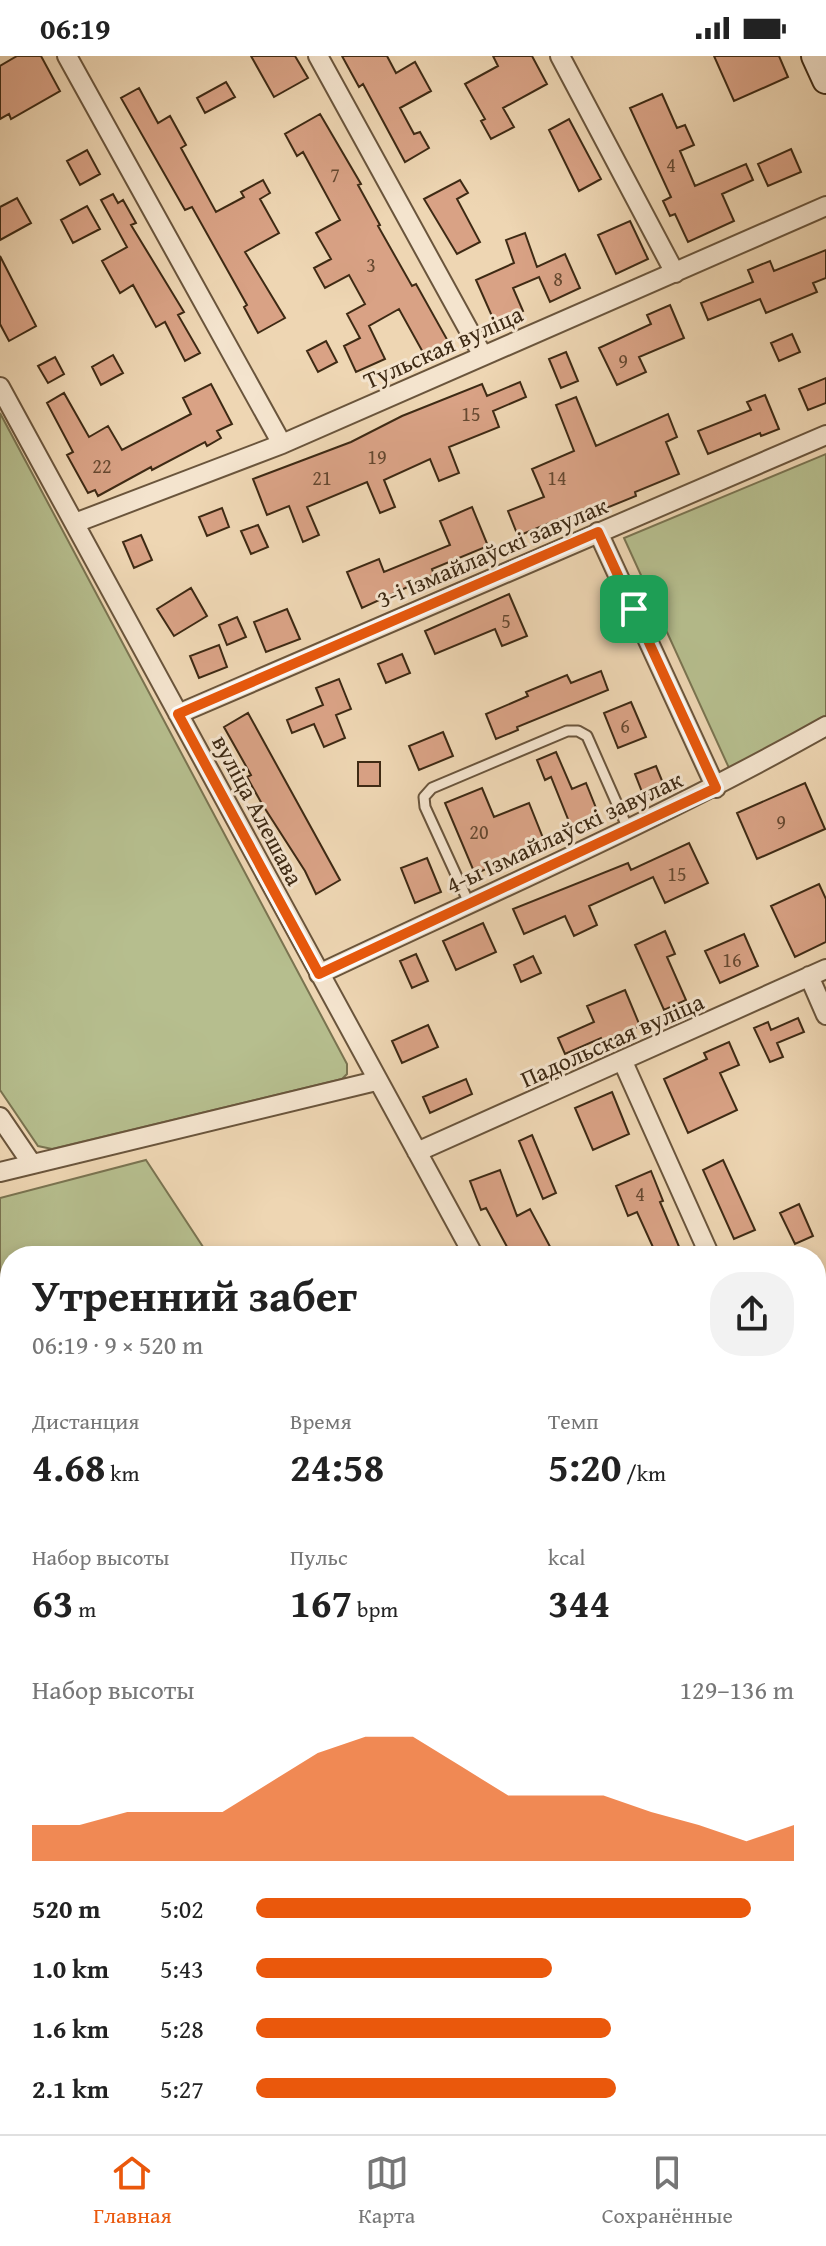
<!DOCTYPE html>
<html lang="ru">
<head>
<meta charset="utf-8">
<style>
  :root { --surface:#fff; --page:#f2f2f2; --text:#222; --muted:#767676; --line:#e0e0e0; --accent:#ea580c }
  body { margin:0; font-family:"Gentium Book Plus",serif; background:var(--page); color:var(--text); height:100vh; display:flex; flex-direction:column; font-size:30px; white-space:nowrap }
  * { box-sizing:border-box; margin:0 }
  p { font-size:26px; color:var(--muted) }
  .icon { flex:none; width:44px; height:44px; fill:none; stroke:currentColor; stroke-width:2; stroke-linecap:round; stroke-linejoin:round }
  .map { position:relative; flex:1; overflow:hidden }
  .panel { position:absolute; left:0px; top:1190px; width:826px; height:888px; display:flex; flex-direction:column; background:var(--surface); border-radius:32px 32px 0 0; box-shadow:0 4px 12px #0003 }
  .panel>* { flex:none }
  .pin { position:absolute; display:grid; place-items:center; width:68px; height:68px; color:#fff; margin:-34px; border-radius:16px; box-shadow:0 4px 12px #0006 }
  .round { display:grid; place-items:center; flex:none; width:84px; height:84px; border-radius:32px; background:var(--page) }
  .headline { display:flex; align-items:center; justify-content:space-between; height:136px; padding:0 32px }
  h1 { font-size:44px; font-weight:700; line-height:60px }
  .metrics { display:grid; grid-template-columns:repeat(3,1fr); gap:12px; height:136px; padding:8px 32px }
  .metrics div { display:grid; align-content:center }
  .metrics b { font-size:40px; font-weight:700 }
  .metrics small { font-size:22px; font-weight:400 }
  .metrics p { font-size:22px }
  .chart { height:224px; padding:16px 32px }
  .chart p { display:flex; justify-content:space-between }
  .chart svg { width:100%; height:144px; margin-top:8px; fill:var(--accent); opacity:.7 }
  ul { padding:0 32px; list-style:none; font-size:26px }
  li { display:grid; grid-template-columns:128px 96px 1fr; align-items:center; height:60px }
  li i { height:20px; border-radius:10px; background:var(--accent) }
  .status { display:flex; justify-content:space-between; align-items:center; height:56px; padding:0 40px; background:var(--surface); direction:ltr }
  .status svg { height:22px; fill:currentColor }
  .tabs { display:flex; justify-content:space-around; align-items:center; height:112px; border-top:2px solid var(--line); background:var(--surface); font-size:22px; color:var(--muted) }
  .tabs a { display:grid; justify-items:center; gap:4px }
  .tabs .selected { color:var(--accent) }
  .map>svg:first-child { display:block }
  .green { fill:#b6be8e; stroke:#7a7451; stroke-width:2 }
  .building { fill:#d9a285; stroke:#3e2a14; stroke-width:2 }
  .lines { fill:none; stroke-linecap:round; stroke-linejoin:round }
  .lane-casing { stroke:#6a553c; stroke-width:13 }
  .street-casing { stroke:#6a553c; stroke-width:22 }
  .secondary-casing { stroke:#3e2a14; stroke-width:30 }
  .lane { stroke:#f4e4ce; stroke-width:9 }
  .street { stroke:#f4e4ce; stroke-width:18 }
  .secondary { stroke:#f4e4ce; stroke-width:26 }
  .route-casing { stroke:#fff; stroke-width:16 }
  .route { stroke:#ea580c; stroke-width:10 }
  .labels { text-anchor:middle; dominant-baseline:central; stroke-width:6; stroke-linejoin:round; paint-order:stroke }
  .number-label { font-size:20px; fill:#654830 }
  .street-label { font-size:24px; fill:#3e2a14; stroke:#f4e4ce }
</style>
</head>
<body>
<div class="status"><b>06:19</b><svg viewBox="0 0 49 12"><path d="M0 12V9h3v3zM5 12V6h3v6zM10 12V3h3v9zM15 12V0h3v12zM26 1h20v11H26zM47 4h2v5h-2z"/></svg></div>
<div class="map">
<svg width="826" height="2078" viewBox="0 0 826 2078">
  <rect width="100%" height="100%" fill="#eed6b3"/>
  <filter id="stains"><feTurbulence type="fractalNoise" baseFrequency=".0025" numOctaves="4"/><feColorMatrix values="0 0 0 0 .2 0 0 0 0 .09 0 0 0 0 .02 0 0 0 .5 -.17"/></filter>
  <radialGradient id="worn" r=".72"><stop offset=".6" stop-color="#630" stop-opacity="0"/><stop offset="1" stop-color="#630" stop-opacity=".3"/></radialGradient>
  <path class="green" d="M0 357 347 1008V1018L342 1023 52 1093 38 1090 0 1034Z
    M826 398V662L729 712 624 482Z
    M146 1104 209 1200H10V2031L0 2011V1142Z
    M30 2068H225L223 2078H35Z
    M257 2068H650L655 2078H251Z"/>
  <path class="building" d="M17 0H41L60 35 11 63 9 58 0 63V10Z
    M251 0H295L308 22 274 41Z
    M342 0H387L396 17 415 6 431 35 400 52 414 78 420 76 429 92 405 106 363 28 359 31Z
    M493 0H532L547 28 503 52 514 71 491 83 481 65 485 63 465 28 498 10Z
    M714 0H779L788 21 734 45Z
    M226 26 235 41 205 57 197 42Z
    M139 32 158 67 170 60 186 89 181 92 216 156 244 141 241 136 263 124 270 137 260 143 279 177 245 196 285 262 258 277 244 251 247 249 192 151 185 154 121 42Z
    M662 38 677 72 685 69 694 89 680 95 695 130 746 108 753 124 722 138 734 165 688 186 675 158 670 160 663 145 671 141 630 52Z
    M320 58 361 128 358 129 380 169 378 170 412 230 416 228 449 287 425 300 399 253 369 270 385 303 356 316 344 290 360 282 347 258 365 248 349 219 325 232 314 212 331 203 316 177 340 164 303 96 297 100 285 78Z
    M569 63 601 123 579 135 549 74Z
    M791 93 801 116 768 130 758 108Z
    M87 94 100 118 80 129 67 105Z
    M460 124 468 137 457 143 480 186 457 198 424 143Z
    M113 138 118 147 123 144 136 167 131 169 184 256 178 259 200 297 185 305 165 266 156 271 133 229 120 237 102 205 127 191 101 144Z
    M17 142 31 167 0 184V151Z
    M87 150 100 173 73 187 61 164Z
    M630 165 648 203 616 218 598 179Z
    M525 177 537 211 565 198 580 232 550 246 539 221 513 232 523 255 495 267 476 224 514 207 506 184Z
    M826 194V222L813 227 817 236 766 257 760 243 708 264 701 247 753 226 748 214 770 205 774 215Z
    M0 200 36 270 9 285 0 268Z
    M670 249 684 282 639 301 646 316 617 329 599 292 651 268 647 259Z
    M792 278 800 296 779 305 771 287Z
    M326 285 337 306 318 316 307 295Z
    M566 296 578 325 561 332 549 303Z
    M113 299 123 317 101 329 92 311Z
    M55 301 64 318 48 327 38 310Z
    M826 322V347L808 354 799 333Z
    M520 326 526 341 493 355 499 371 449 391 459 417 439 425 430 403 384 424 395 451 380 457 367 426 307 451 319 479 303 486 289 450 267 459 253 423 351 386 402 360 482 328 487 340Z
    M211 328 232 368 217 375 221 382 207 390 205 386 152 414 151 411 98 440 95 434 88 437 67 399 73 396 47 347 64 337 89 381 108 370 122 394 191 358 183 342Z
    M765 339 779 373 761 380 760 377 708 398 698 375 751 354 747 346Z
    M576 341 596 390 668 358 677 381 666 386 679 418 635 436 636 440 562 470 559 463 518 480 508 455 544 441 532 413 574 395 556 349Z
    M472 451 488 490 432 513 434 519 362 552 347 516 379 503 384 516 450 489 440 465Z
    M222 452 229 471 207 480 199 461Z
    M258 469 268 491 251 498 241 475Z
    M141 479 152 504 134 512 123 486Z
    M191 532 207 560 174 580 157 553Z
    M509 538 527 580 502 590 495 573 435 598 425 575Z
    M287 553 300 583 266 596 254 566Z
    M237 561 246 581 227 589 219 569Z
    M219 589 227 611 199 622 190 600Z
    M402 598 410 617 386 627 378 608Z
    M601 615 608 634 517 671 518 674 496 683 486 658 528 640 526 636 567 619 571 627Z
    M339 623 351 653 336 659 345 682 324 691 314 668 292 677 287 664 323 649 316 632Z
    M631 646 646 681 618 692 604 657Z
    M248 657 340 824 316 838 305 815 262 748 247 721 251 719 224 671Z
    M443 676 453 700 419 714 409 690Z
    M556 696 572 733 586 727 602 767 574 778 551 721 545 724 537 704Z
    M358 706H380V730H358Z
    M656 710 665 732 644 741 635 718Z
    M805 727 825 773 757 803 737 757Z
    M482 732 494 761 529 747 545 787 475 818 445 747Z
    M689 787 708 827 665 847 653 821 589 850 597 869 574 880 565 860 524 878 513 853 628 807 631 814Z
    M427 802 441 836 415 847 401 812Z
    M819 828 826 843V886L795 901 771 850Z
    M483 867 496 896 456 914 443 885Z
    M665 875 675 898 667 901 686 944 664 954 635 889Z
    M744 878 758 910 720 927 705 895Z
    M416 898 428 925 412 932 400 905Z
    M533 900 541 917 521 926 514 909Z
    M625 934 640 970 603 986 601 982 565 998 558 982 594 966 587 950Z
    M798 962 804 976 777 987 783 1001 770 1006 754 972 768 966 771 974Z
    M428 969 438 991 402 1007 392 985Z
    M729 986 739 1009 720 1017 737 1054 688 1077 664 1023 707 1003 704 997Z
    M466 1023 472 1038 430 1057 423 1041Z
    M612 1036 629 1078 593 1094 575 1052Z
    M532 1079 556 1137 543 1143 519 1085Z
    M723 1104 755 1174 734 1183 703 1114Z
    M500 1114 517 1160 530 1153 555 1200H512L486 1152 481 1154 470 1125Z
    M651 1115 663 1145 660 1146 683 1200H657L637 1156 628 1160 616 1130Z
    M799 1148 813 1180 795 1188 780 1157Z"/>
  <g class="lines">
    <defs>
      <path id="lane" d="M469 847 425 751 424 741 432 732 567 675H578L587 680 629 775
        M816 1954 826 1948
        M816 1958 826 1975"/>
      <path id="street" d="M67 0 282 388
        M318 0 483 300
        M560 0 675 217
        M0 331 474 1200
        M75 467 282 388 826 150
        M598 476 716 732
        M178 658 826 379
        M319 918C490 837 661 763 826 670
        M809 920 826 959
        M623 1006 710 1200
        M0 1061 32 1108
        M417 1096 826 913
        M0 1116 376 1025
        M816 1437 826 1459
        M816 1593 826 1590
        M0 2052 13 2078"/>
      <path id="secondary" d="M815 0 826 24"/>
    </defs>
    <use href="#lane" class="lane-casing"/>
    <use href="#street" class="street-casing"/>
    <use href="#secondary" class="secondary-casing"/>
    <use href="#lane" class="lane"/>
    <use href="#street" class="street"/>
    <use href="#secondary" class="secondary"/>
  </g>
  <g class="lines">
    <defs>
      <path id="route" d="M598 476 716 732 319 918 178 658Z"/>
    </defs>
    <use href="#route" class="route-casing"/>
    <use href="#route" class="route"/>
  </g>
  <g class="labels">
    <g class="number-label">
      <text x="671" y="108">4</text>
      <text x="335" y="118">7</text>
      <text x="371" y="208">3</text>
      <text x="558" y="222">8</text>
      <text x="623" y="304">9</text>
      <text x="471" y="357">15</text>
      <text x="377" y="400">19</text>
      <text x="102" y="409">22</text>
      <text x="322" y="421">21</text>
      <text x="557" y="421">14</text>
      <text x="506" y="564">5</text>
      <text x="625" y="669">6</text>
      <text x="781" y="765">9</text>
      <text x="479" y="775">20</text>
      <text x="677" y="817">15</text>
      <text x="732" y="903">16</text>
      <text x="640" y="1137">4</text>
    </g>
    <g class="street-label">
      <text transform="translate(443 291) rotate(-24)">Тульская вуліца</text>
      <text transform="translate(492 496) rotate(-23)">3-і Ізмайлаўскі завулак</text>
      <text transform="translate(258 754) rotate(62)">вуліца Алешава</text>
      <text transform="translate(564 776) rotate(-25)">4-ы Ізмайлаўскі завулак</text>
      <text transform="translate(612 984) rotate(-24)">Падольская вуліца</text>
    </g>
  </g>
  <rect width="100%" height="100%" filter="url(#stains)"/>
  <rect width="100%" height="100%" fill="url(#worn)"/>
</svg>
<div class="pin" style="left:634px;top:553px;background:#1e9e55"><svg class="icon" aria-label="arrive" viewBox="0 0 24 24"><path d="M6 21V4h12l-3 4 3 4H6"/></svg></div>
<section class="panel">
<div class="headline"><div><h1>Утренний забег</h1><p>06:19 · 9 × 520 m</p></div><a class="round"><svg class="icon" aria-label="share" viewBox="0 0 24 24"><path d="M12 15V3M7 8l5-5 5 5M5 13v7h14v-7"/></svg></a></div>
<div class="metrics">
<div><p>Дистанция</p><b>4.68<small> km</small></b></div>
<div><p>Время</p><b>24:58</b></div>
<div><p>Темп</p><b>5:20<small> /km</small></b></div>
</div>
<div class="metrics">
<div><p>Набор высоты</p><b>63<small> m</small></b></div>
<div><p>Пульс</p><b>167<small> bpm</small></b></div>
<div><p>kcal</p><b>344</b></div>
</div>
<div class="chart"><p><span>Набор высоты</span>129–136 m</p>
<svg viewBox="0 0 160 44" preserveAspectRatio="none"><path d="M0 44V33L10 33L20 29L30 29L40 29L50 20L60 11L70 6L80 6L90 15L100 24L110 24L120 24L130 29L140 33L150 38L160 33V44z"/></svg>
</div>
<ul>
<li><b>520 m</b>5:02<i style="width:92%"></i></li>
<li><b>1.0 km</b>5:43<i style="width:55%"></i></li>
<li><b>1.6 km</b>5:28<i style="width:66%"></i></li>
<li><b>2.1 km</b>5:27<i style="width:67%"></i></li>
</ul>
</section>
</div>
<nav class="tabs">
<a class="selected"><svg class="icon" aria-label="home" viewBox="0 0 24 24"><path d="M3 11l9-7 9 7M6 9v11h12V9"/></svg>Главная</a>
<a><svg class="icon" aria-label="map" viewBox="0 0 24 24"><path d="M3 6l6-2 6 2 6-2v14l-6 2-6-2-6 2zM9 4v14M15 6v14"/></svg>Карта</a>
<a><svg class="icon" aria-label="saved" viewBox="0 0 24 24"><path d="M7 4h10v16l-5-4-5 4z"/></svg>Сохранённые</a>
</nav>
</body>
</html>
